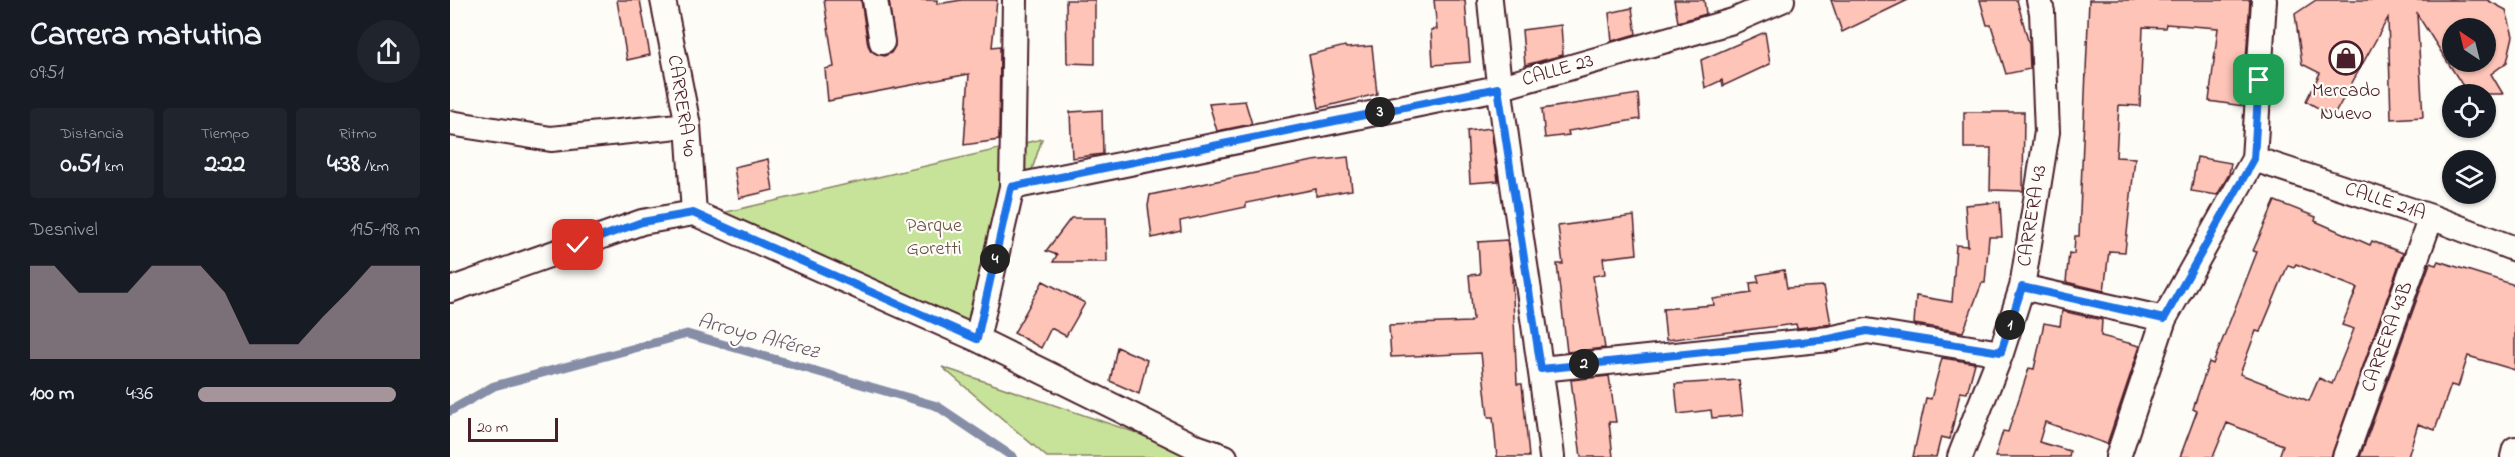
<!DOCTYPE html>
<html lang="es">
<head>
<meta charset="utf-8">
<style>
  :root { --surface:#171b24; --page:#20242c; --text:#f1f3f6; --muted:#9ea1a6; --accent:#a6949b }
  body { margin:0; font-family:"Indie Flower",sans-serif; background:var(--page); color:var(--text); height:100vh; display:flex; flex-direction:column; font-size:22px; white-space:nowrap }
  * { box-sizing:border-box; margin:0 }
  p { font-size:20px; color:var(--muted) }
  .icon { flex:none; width:33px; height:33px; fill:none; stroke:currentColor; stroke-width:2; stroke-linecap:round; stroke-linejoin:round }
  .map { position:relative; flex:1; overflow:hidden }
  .panel { display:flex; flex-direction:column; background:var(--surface); width:450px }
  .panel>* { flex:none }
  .needle { width:39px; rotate:325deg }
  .buttons { position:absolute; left:1992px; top:18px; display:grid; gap:12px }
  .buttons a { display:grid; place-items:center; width:54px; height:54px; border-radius:50%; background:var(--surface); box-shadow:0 2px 4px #0004; font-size:30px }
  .scale { position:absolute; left:18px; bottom:15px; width:90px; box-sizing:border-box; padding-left:6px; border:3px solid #4a1f2b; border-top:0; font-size:16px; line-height:21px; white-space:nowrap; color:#4a1f2b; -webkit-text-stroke:4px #fdfcf7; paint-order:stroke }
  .pin { position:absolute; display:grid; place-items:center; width:51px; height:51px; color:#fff; margin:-26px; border-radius:12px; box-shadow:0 3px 9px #0006 }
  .km { position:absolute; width:30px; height:30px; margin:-15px; border-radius:50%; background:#222; color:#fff; font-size:16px; line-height:30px; text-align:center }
  .round { display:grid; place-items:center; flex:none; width:63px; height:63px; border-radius:32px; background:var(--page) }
  .headline { display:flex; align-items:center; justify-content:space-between; height:102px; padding:0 30px }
  h1 { font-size:33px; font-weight:700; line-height:45px }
  .figures { display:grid; grid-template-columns:repeat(3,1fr); gap:9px; height:102px; padding:6px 30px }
  .figures div { display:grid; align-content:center; border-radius:6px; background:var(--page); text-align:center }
  .figures b { font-size:26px; font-weight:700 }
  .figures small { font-size:16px; font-weight:400 }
  .figures p { font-size:16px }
  .chart { height:168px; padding:12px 30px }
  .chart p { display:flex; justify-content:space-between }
  .chart svg { width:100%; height:108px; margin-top:6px; fill:var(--accent); opacity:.7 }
  ul { padding:0 30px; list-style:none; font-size:20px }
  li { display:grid; grid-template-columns:96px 72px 1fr; align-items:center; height:45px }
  li i { height:15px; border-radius:8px; background:var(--accent) }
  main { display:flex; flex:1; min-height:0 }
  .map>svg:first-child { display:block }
  .green { fill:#c7e39a; stroke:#888162; stroke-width:1.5 }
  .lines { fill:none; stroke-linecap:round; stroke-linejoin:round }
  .stream { stroke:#868da7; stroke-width:9 }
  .building { fill:#fec4b7; stroke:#4a1f2b; stroke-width:1.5; fill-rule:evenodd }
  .minor-casing { stroke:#4a1f2b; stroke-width:28 }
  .minor { stroke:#fdfcf7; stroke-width:24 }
  .route-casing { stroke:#fff; stroke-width:12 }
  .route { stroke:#1a73e8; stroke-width:8 }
  .labels { text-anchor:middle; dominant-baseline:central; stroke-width:4.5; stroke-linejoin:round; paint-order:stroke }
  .street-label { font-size:20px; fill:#4a1f2b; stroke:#fdfcf7 }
  .poi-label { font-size:20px; fill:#4a1f2b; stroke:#fdfcf7 }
  .park-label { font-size:20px; fill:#695047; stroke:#fdfcf7 }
  .water-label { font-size:21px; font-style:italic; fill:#685669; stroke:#fdfcf7 }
</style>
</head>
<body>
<main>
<section class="panel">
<div class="headline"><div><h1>Carrera matutina</h1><p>09:51</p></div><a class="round"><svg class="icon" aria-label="share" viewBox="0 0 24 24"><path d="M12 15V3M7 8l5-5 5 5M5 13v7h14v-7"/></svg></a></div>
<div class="figures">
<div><p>Distancia</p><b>0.51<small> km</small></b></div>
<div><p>Tiempo</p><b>2:22</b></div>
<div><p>Ritmo</p><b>4:38<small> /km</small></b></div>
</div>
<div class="chart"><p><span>Desnivel</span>195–198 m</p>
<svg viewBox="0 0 160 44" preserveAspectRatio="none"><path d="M0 44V6L10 6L20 17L30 17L40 17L50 6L60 6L70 6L80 17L90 38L100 38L110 38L120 27L130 17L140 6L150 6L160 6V44z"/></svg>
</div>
<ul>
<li><b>100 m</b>4:36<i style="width:89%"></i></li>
</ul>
</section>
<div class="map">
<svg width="2065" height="457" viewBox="0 0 2065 457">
  <rect width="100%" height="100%" fill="#fdfcf7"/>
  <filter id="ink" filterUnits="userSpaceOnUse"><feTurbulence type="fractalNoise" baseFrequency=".0167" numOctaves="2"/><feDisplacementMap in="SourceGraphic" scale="12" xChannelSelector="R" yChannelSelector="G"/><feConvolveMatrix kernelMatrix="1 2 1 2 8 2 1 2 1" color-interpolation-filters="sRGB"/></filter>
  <g filter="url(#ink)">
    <path class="green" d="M592 139 527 338 268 214Z
      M492 367 740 451V457H597Z"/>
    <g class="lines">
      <path class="stream" d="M0 411 44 386 237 334 487 406 563 457"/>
    </g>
    <path class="building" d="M167 0H190L200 55 177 60Z
      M374 0H411L418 45 421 51 434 56 441 53 445 46 439 0H487V4L512 0H547L542 47 550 46 549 140 514 145 519 74 378 101 375 69 384 67Z
      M616 0H645V64L617 63Z
      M984 0H1015L1020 62 983 65 981 30 987 29Z
      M1224 0H1254L1256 14 1228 22Z
      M1381 0H1458L1392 32Z
      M1530 0H1567L1579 44 1580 69 1556 74 1541 25H1537Z
      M1639 0H1800L1793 106 1759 101 1768 28 1716 24 1715 28 1693 27 1690 106 1669 105 1666 157 1685 158 1675 252 1659 251 1654 291 1616 282 1619 253 1624 254 1625 236H1629Z
      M1866 0H2037L2056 10 2063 36 2057 62 2041 74 2053 94H2018L1967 14 1973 117 1941 119 1938 18 1883 117 1856 101 1870 73 1852 64 1845 14ZM2002 28H2036V62H2002Z
      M1182 8 1186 34 1162 41 1159 13Z
      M1111 25 1113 55 1075 65 1072 30Z
      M1315 32 1320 64 1273 86 1272 80 1255 88 1251 60Z
      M895 46 896 48 922 46 927 94 869 108 859 55Z
      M1188 94 1190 119 1118 131 1119 135 1095 138 1092 109Z
      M795 101 802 124 767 131 759 104Z
      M652 110 653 154 622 158 620 112Z
      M1514 112H1574L1573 191 1540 190 1541 148H1514Z
      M1041 128 1048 181 1020 183 1017 131Z
      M898 157 902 190 866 196V189L796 203V207L730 221 731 231 702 238 698 206 700 195 863 161Z
      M1747 157 1781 163 1779 174 1767 195 1741 191Z
      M318 159 323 190 289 198 284 167Z
      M1825 201 1866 217 1865 221 1920 245 1922 241 1953 253 1881 457H1829L1833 445 1777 423 1763 457H1730L1747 411 1743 409 1759 362 1763 364 1807 252 1803 251ZM1846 264 1907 288 1892 325 1904 329 1882 384 1869 378 1859 401 1790 374 1806 331 1810 332 1838 265 1844 267Z
      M1550 202 1552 237H1539L1535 283H1532L1513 332 1464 324 1466 296 1502 302 1506 245 1518 246 1515 205Z
      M1184 216 1187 254 1153 258 1155 274 1143 276 1155 348 1117 352 1107 264H1113L1108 226Z
      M621 218H656L657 262H603L607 255 596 251Z
      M1057 240 1062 277 1067 384H1072L1079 457H1047L1043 417H1038L1031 353 941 357 939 325 1020 322 1023 319 1019 275 1030 274 1028 242Z
      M1988 261 2065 285V370L2018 356 2008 387 2001 385 1985 430 1968 424 1958 457H1910L1980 263 1986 265Z
      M1334 270 1337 288 1374 286 1381 324 1347 328 1346 324 1216 340 1213 309 1264 305 1263 299 1301 293 1300 283 1309 282 1307 275Z
      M593 281 635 303 616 336 601 328 591 348 564 333Z
      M1612 311 1652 320 1651 336 1690 346 1657 444 1595 422 1589 442 1620 451 1619 457H1545L1553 431 1558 432 1579 368 1584 369 1594 323 1610 326Z
      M667 347 697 360 689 394 660 381Z
      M1492 358 1525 363 1517 393 1510 392 1500 439 1491 437 1486 457H1463L1476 398 1481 399Z
      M1159 376 1166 422H1159L1163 457H1131L1121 380Z
      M1289 380 1293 415 1262 418 1261 410 1228 414 1225 384Z"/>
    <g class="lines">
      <defs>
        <path id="minor" d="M213 0 238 125 244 213
          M425 0 432 42
          M1040 0C1054 153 1084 304 1102 457
          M0 123 101 139 238 125
          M1804 159 1981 217 2065 249
          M562 187 1048 88 1283 21 1332 0
          M244 213 527 339 746 447 775 457
          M1572 287 1714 319
          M0 290 192 222 244 213
          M527 339 562 187 565 0
          M1091 369 1379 339 1417 331 1551 353
          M1510 457 1551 353 1572 287 1597 132 1592 12 1589 0
          M1668 457 1714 319 1804 159 1814 0
          M1895 457 1981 217
          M2063 457 2065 449"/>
      </defs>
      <use href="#minor" class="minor-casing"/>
      <use href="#minor" class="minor"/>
    </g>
  </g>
  <g class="lines" filter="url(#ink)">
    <defs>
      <path id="route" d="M128 245 192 222 243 213 527 339 561 187 1048 88 1091 369 1379 339 1417 331 1551 352 1572 287 1714 319 1804 159 1809 80"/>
    </defs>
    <use href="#route" class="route-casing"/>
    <use href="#route" class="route"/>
  </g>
  <defs>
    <symbol id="shop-ring" viewBox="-11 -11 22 22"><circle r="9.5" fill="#fdfcf7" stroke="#4a1f2b" stroke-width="1.5"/><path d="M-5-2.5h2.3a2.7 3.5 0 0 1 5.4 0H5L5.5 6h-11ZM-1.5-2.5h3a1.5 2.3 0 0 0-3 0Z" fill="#4a1f2b"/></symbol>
  </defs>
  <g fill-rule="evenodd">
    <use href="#shop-ring" x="1877" y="39" width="38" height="38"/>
  </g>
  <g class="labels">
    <g class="street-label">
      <text transform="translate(1108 71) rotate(-16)">CALLE 23</text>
      <text transform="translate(231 106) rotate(81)">CARRERA 40</text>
      <text transform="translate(1935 202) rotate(18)">CALLE 21A</text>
      <text transform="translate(1583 216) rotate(-81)">CARRERA 43</text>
      <text transform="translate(1938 337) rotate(-70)">CARRERA 43B</text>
    </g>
    <g class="poi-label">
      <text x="1896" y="91">Mercado<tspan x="1896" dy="23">Nuevo</tspan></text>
    </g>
    <g class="park-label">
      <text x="484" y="226">Parque<tspan x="484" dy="23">Goretti</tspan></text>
    </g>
    <g class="water-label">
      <text transform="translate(308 337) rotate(15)">Arroyo Alférez</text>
    </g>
  </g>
</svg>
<div class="buttons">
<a><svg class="needle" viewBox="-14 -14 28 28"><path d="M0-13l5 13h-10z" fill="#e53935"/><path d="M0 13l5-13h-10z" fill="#9ea1a6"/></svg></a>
<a><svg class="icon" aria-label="locate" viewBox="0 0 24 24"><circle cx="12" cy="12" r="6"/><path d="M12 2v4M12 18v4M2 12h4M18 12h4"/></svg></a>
<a><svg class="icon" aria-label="layers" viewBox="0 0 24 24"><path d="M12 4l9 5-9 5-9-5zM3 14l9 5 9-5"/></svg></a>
</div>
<div class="scale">20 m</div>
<div class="pin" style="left:1809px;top:80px;background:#1e9e55"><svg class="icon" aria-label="arrive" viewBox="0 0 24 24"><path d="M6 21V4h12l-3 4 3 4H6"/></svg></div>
<div class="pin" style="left:128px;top:245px;background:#d93025"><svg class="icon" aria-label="check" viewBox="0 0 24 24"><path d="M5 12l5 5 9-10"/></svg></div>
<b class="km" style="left:1560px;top:325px">1</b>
<b class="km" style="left:1134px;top:364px">2</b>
<b class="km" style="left:930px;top:112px">3</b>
<b class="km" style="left:545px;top:259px">4</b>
</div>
</main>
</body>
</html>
